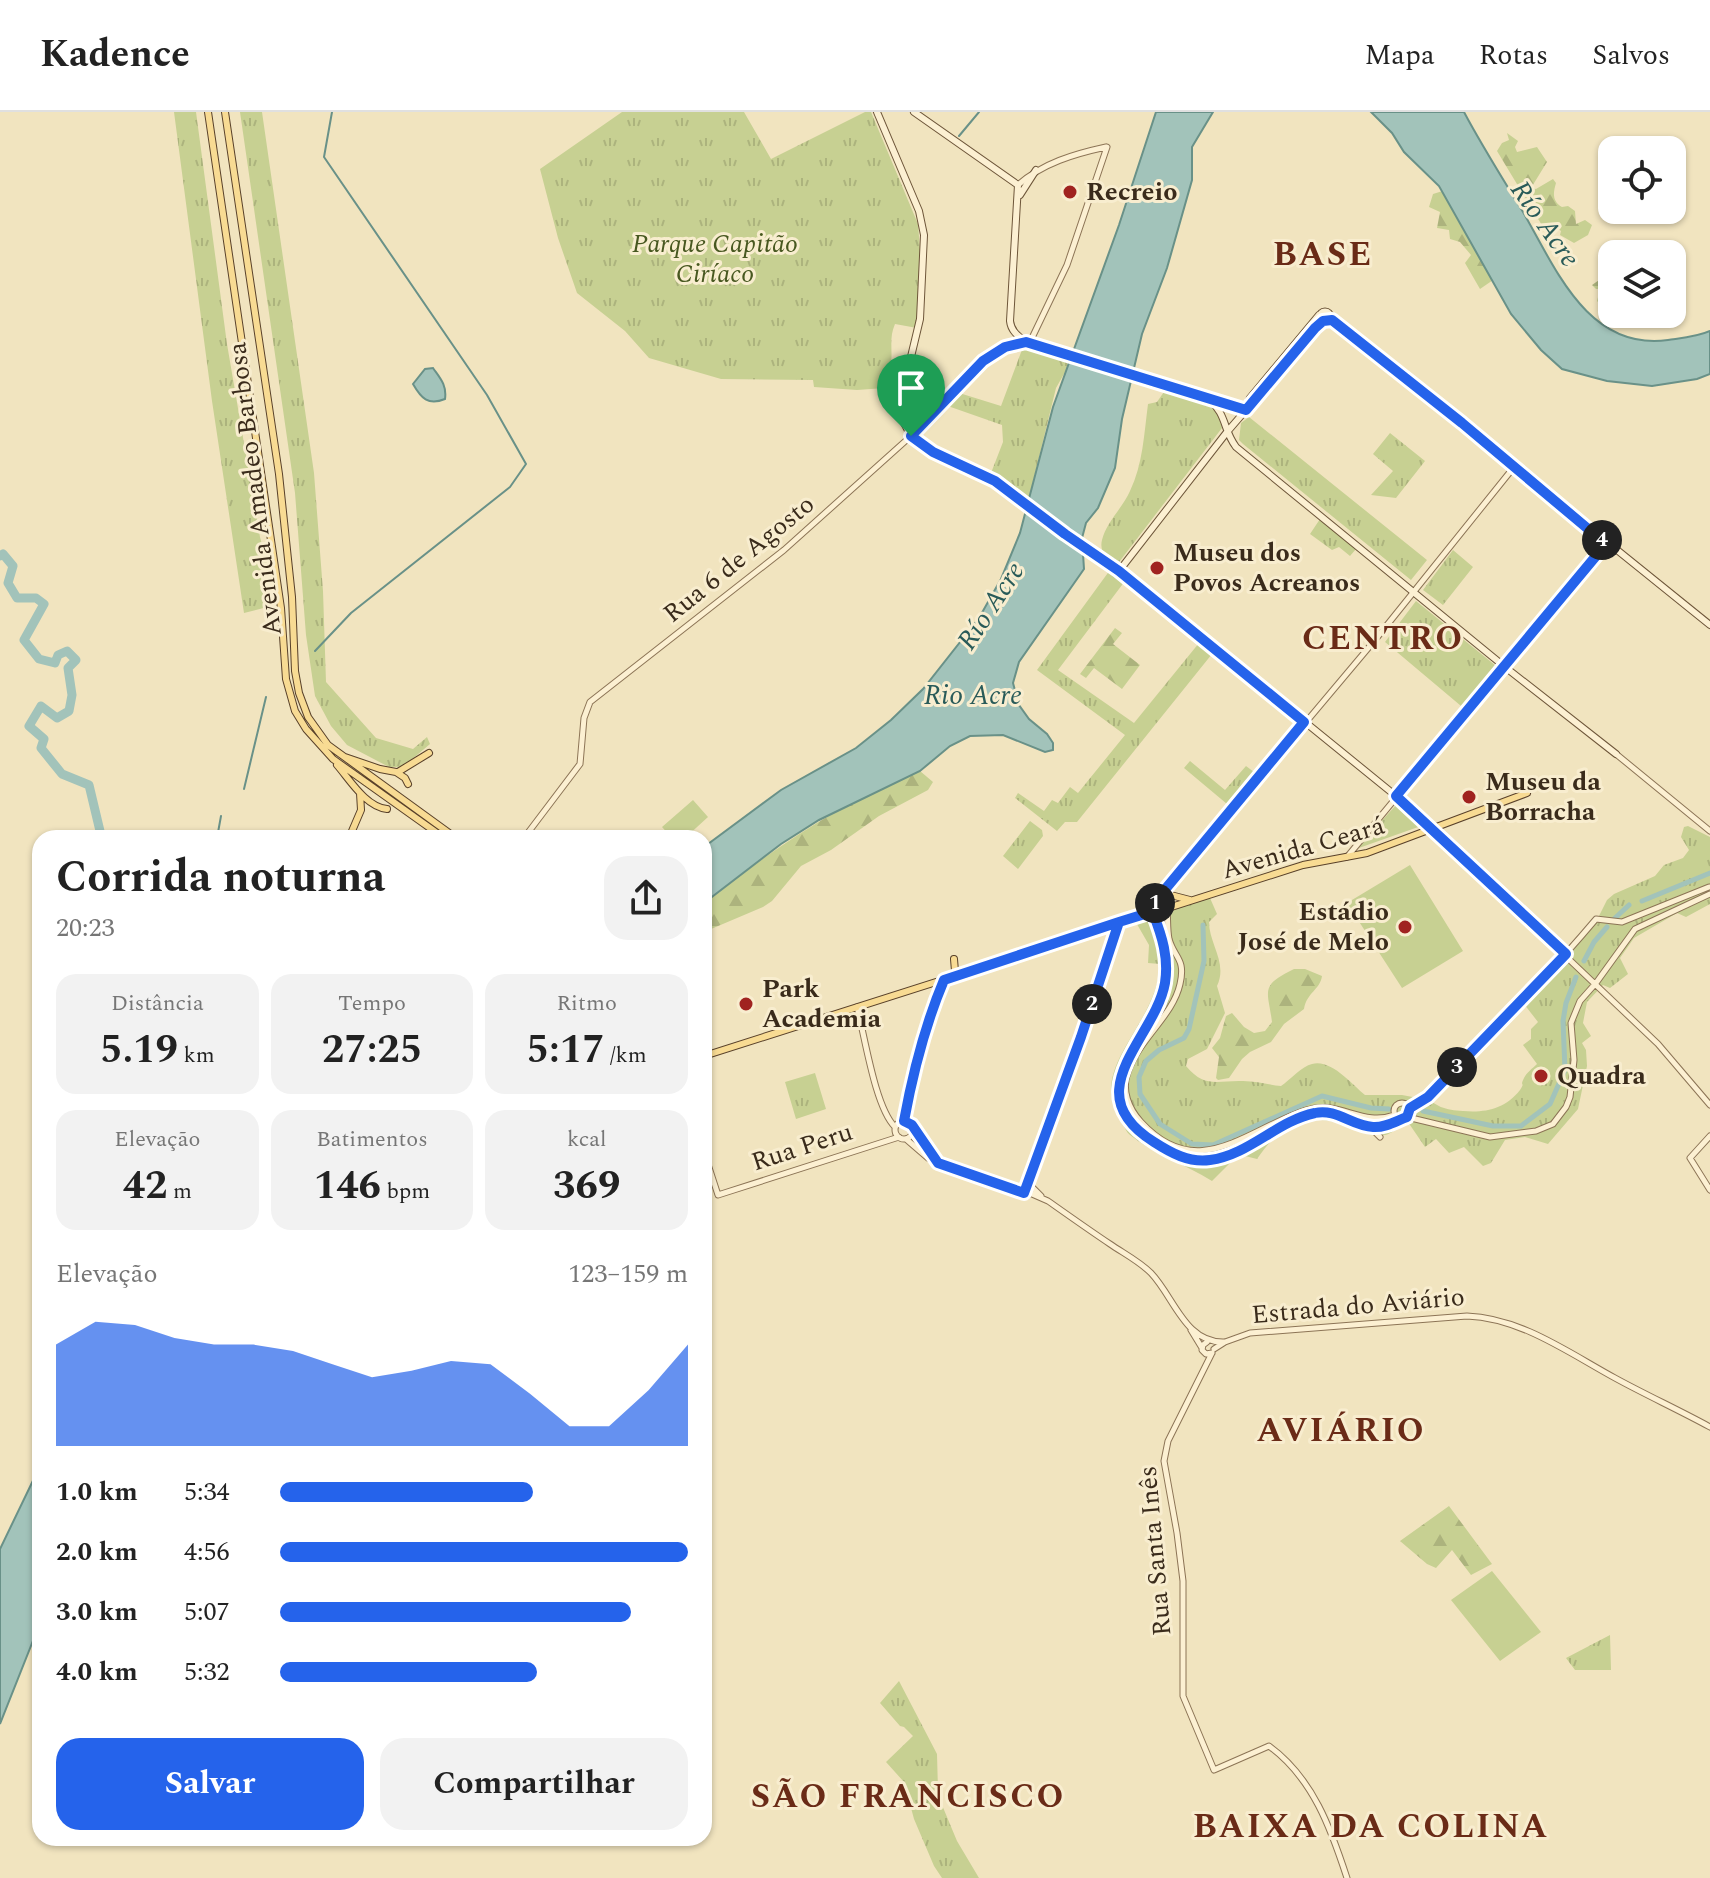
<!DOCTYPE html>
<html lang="pt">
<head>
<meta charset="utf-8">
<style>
  :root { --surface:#fff; --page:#f2f2f2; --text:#222; --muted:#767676; --line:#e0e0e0; --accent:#2563eb }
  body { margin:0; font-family:Spectral,serif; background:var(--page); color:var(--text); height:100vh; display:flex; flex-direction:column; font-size:30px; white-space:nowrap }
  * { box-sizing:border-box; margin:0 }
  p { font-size:26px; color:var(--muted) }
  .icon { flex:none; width:44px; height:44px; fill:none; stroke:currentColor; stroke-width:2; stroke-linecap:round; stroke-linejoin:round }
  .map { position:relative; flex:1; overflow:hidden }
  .details { position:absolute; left:32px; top:718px; width:680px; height:1016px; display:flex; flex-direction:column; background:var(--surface); border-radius:24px; box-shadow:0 2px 6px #0004 }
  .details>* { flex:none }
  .controls { position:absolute; left:1598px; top:24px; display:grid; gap:16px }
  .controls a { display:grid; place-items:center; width:88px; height:88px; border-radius:16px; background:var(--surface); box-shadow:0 2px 6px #0004; font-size:40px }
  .pin { position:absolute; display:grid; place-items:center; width:68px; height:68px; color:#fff; margin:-82px -34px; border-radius:50% 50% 50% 0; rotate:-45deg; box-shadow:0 0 8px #0007 }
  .pin .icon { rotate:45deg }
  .km { position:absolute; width:40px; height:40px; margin:-20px; border-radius:50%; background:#222; color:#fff; font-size:22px; line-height:40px; text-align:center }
  .round { display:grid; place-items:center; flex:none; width:84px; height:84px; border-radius:24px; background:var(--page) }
  .summary { display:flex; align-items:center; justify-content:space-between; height:136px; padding:0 24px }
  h1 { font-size:44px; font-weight:700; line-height:60px }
  .figures { display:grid; grid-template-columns:repeat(3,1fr); gap:12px; height:136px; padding:8px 24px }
  .figures div { display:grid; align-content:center; border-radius:20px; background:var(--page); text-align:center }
  .figures b { font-size:40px; font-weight:700 }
  .figures small { font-size:22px; font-weight:400 }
  .figures p { font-size:22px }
  .chart { height:224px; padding:16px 24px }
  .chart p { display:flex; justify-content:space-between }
  .chart svg { width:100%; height:144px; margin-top:8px; fill:var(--accent); opacity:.7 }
  .cta { display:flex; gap:16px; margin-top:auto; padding:16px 24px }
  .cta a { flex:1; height:92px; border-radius:24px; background:var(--accent); color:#fff; font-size:32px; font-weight:700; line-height:92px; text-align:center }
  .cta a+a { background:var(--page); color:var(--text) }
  ul { padding:0 24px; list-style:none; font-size:26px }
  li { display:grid; grid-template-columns:128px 96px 1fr; align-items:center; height:60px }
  li i { height:20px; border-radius:10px; background:var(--accent) }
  header { display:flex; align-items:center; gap:48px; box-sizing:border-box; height:112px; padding:0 40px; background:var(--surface); border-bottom:2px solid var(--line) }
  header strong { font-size:38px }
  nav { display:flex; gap:44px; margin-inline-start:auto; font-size:28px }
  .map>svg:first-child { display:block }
  .grass { fill:#c7d092 }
  .forest { fill:url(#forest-firs) }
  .park { fill:url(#park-tufts) }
  .water { fill:#a2c3ba; stroke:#699188; stroke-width:2 }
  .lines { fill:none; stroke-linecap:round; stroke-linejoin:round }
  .stream { stroke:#699188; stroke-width:2 }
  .canal { stroke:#a2c3ba; stroke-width:5 }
  .river { stroke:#a2c3ba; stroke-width:9 }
  .tertiary-casing { stroke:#8c7456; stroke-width:7 }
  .secondary-casing { stroke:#6d5539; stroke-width:8 }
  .primary-casing { stroke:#59412a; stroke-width:8 }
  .tertiary { stroke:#fcf0d2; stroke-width:5 }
  .secondary { stroke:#fcf0d2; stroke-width:6 }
  .primary { stroke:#f8db93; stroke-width:6 }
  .route-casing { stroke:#fff; stroke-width:16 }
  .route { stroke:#2563eb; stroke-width:10 }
  .poi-dot { fill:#a02320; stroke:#f8edcf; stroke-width:3 }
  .labels { text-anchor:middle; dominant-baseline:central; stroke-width:6; stroke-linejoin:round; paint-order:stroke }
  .poi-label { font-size:26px; font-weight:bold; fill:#3a2b1b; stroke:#f8edcf; text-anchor:start }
  .park-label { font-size:26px; font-style:italic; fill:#485820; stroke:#f8edcf }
  .street-label { font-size:26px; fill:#3a2b1b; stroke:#f8edcf }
  .water-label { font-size:28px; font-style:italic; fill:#295b59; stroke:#f8edcf }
  .district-label { font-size:34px; font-weight:bold; letter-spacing:2px; fill:#6a2b17; stroke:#f8edcf }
</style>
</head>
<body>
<header>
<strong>Kadence</strong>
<nav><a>Mapa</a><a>Rotas</a><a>Salvos</a></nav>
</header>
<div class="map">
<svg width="1710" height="1766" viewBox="0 0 1710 1766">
  <defs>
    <pattern id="forest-firs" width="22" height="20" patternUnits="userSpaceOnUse" patternTransform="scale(2)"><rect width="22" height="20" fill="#c7d092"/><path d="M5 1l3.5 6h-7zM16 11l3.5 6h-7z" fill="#acb37d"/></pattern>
    <pattern id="park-tufts" width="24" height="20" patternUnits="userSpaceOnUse" patternTransform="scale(2)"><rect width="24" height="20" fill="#c7d092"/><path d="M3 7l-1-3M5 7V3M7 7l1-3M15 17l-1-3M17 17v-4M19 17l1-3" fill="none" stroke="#acb37d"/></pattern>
  </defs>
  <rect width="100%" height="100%" fill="#f1e4bf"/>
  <path class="grass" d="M693 688 708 705 685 726H672L662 715Z
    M1410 753 1463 839 1402 876 1347 791Z
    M1492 1459 1541 1520 1500 1549 1451 1488Z"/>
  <path class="forest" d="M1507 21 1518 29 1515 35 1517 40 1537 35 1547 50 1531 76 1536 77 1553 67 1556 71C1553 81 1552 89 1562 95L1568 94 1575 99 1576 112 1585 108 1592 113 1588 123 1574 131 1560 123 1561 119 1552 112 1545 111 1553 120 1550 121 1543 115 1497 39 1502 31 1509 28Z
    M1449 77 1496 166 1480 177 1465 151 1471 143 1460 130 1450 127 1449 118 1437 116 1440 100 1429 95 1433 82Z
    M1612 159V202H1650L1640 215 1613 205 1597 189 1600 177H1596L1592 173Z
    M1115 516 1122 521 1113 532 1140 553 1122 577 1094 556 1086 566 1080 562Z
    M920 659 933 670 928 678 879 704 831 738 801 754 772 789 763 795 704 820V791C771 738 840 691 920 659Z
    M1294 857H1305L1322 864C1320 878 1307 880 1304 897L1284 912 1271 930 1250 940 1242 947 1229 966 1218 968 1216 966 1219 945 1212 936 1220 926 1226 904 1232 901 1244 915 1254 921 1265 919 1272 910C1268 878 1259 874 1294 857Z
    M1449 1394 1492 1452 1471 1463 1452 1438 1436 1456 1427 1452 1400 1429Z"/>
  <path class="park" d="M174 0H196L227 232 260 425 268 456 271 494 244 501 212 289Z
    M240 0H262L314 361 323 479 326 570 376 626 413 637 427 625 430 632 403 655H389L347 633 331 614 315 584 306 523 295 381Z
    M622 0H744L771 47 865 0H871L918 112 922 163 917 216 895 212C888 228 894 240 890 257L898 262 899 275 857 278 814 275 813 268 721 267 649 246 625 219 577 181 558 126 540 57Z
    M1031 233 1073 246 1056 276 1029 386 991 361 1003 330 1002 313 945 293 956 280 1001 294 1023 235Z
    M1168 274C1193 283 1216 286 1222 316L1116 454C1107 447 1099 440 1102 428 1106 411 1123 395 1130 379 1143 352 1144 322 1148 292L1157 290Z
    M1249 305 1427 448 1411 468 1243 332 1239 328 1241 311Z
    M1390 321 1425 349 1396 386 1371 383 1393 359 1373 342Z
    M1320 407 1356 437 1350 444 1339 435 1332 438 1310 422Z
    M1453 438 1473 455 1443 493 1423 478Z
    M1110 458 1125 469 1058 558 1134 611 1199 531 1212 542 1077 710H1065L1057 719 1015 686 1018 681 1044 699 1052 688 1058 691 1070 675 1078 681 1125 623 1037 558Z
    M1416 489 1501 558 1467 599 1385 530Z
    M1190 649 1225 678 1246 654 1254 660 1227 692 1184 656Z
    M1397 692 1421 714 1356 737Z
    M1030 709 1042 718 1043 724 1018 757 1003 744Z
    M1688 714 1710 725V792L1686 805 1677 801 1634 826 1620 846 1628 862 1610 876 1603 873 1587 890 1583 911 1591 924 1582 931 1586 938 1587 954 1578 997 1548 1032 1525 1025 1505 1028 1491 1051 1483 1054 1464 1035 1449 1041 1436 1027 1425 1035 1410 1013 1401 1012C1396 1017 1391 1022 1385 1023 1375 1025 1365 1020 1355 1016 1309 999 1284 1008 1257 1047L1241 1043 1237 1044 1212 1069C1185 1052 1155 1043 1130 1023 1123 1017 1124 1009 1120 1001 1117 994 1111 987 1111 978 1111 938 1158 902 1160 852L1148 851 1149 833 1134 807 1210 786 1217 802 1209 810C1209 832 1228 851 1217 874L1225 901 1207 937 1188 947 1186 954C1205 977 1218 968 1243 969 1256 969 1269 973 1281 974 1290 968 1302 954 1312 952 1332 947 1352 973 1365 983H1402L1418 986 1424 981C1434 995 1446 998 1463 999 1485 1001 1505 997 1520 978 1526 969 1519 976 1524 966 1526 961 1533 956 1537 952L1523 933 1531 927V917L1538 910 1524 892 1596 810 1607 788 1614 782 1655 764 1664 753 1683 746 1689 738 1681 725 1684 715Z
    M815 961 826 997 796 1007 785 970Z
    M1610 1523 1611 1558H1575L1566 1546Z
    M899 1569 937 1642 938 1678 942 1693 957 1729 979 1766H942L934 1754 914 1707 904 1670 886 1650 913 1624 904 1615 900 1614 880 1591Z"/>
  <path class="water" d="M1156 0H1213L1192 35V68L1167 156 1142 222 1122 307 1115 356 1098 396 1086 411 1082 426 1084 457 1019 550 1013 571 1019 593 1029 607 1047 622 1053 631V638L1045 640 1003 623 970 624 950 634 920 659 819 708 781 732 704 791V735L781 678 856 636 891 608 923 577 979 506 1001 467 1020 421 1053 295 1119 113Z
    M1371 0H1464C1482 34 1503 67 1523 100 1556 157 1588 239 1668 228 1682 226 1697 225 1710 219V262L1697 267 1652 274 1607 269 1562 257 1541 238 1511 202 1439 74 1404 40 1392 21Z
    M433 256C440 266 447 273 445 287 428 294 421 286 413 272L425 257Z
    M40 1354V1511L0 1612V1437Z"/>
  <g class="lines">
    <path class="stream" d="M959 24 979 0
      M315 539 351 501 510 375 526 352 487 283 324 45 332 0
      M244 677 266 585
      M217 726 221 704"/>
    <path class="canal" d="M1642 789 1710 761
      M1614 807 1629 793
      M1203 813 1204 849 1189 917 1184 926 1159 938 1146 949 1139 965 1140 982 1160 1012 1192 1032 1213 1033 1322 984 1371 996 1389 997
      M1584 849 1594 830 1607 815
      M1423 999 1493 1014H1521L1550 992 1565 958 1563 909 1566 891 1576 865"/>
    <path class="river" d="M0 444 3 442 13 454 8 471 17 486H36L44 492 24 528 39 547 55 551 58 543 67 539 76 548 68 556 72 583 69 599 57 606 41 594 29 614 44 627 41 636 62 662 89 673 100 719 96 726"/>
    <defs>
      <path id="tertiary" d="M1018 73C1043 51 1074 42 1106 35
        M1030 230 1067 153 1107 35
        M1616 642 1710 719
        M1432 717 1658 932 1710 993
        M524 726 580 652 584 606 590 590 784 438 911 324
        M1347 745 1606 432
        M1167 797C1168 806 1167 817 1169 827 1174 846 1186 846 1180 872 1173 904 1139 927 1128 960 1121 978 1129 997 1141 1010 1198 1072 1247 1017 1306 998 1339 987 1362 1015 1394 1003
        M1148 801V798L1375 528 1514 355
        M1153 801C1163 825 1171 851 1164 877 1149 931 1081 977 1149 1027 1214 1075 1243 1030 1303 1005 1344 988 1357 1029 1402 1007
        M857 895C865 925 875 995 895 1015
        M1394 999a8 8 0 1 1 16 0a8 8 0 1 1-16 0Z
        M1410 996C1430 990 1446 967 1461 952 1507 905 1553 858 1596 807L1622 810 1709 775
        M1407 1005 1490 1025 1536 1019 1553 1012 1566 995 1570 985 1574 948 1571 911 1580 889 1596 871 1635 817 1710 782
        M895 1018a9 9 0 1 1 18 0a9 9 0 1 1-18 0Z
        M904 1009C913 960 925 913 944 868
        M1372 1017 1380 1025
        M914 1018 933 1047
        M1710 1024 1690 1046 1710 1078
        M906 1027 928 1046 938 1051 1009 1078 1032 1082 1048 1089C1068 1103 1089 1118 1110 1132 1123 1141 1139 1149 1151 1161 1174 1185 1185 1231 1224 1230
        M704 1040 718 1083 899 1025
        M1029 1066 1031 1074 1041 1084
        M1024 1081 1081 925 1119 811
        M1191 1218 1202 1236
        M1207 1230 1203 1233 1202 1238 1206 1242 1212 1241
        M1214 1237 1225 1230 1250 1221 1467 1204C1521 1206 1569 1241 1615 1266 1646 1283 1679 1298 1710 1315
        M1212 1241 1168 1329 1164 1349 1177 1421 1183 1469V1584L1214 1658 1269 1634C1313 1666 1331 1717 1347 1766"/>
      <path id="secondary" d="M877 0 919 99 924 123 920 207 899 295 903 309 911 324 933 340 991 366 1065 422 1119 459 1396 684 1432 717
        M914 0 1018 73 1010 209C1011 219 1018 224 1026 230L1246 298
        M1020 83 1036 58
        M1319.5 205a5.5 5.5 0 1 1 11 0a5.5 5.5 0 1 1-11 0Z
        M1332 208 1710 513
        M1208 286C1228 304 1222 316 1236 335L1505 555 1616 642
        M1247 294 1250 286 1319 203
        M911 324 983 249 1005 235 1026 230
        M1119 459 1227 320 1323 209"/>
      <path id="primary" d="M208 0 281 496 286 567 295 599 306 617 333 647 444 726
        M225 0 279 362 292 485 295 559 299 581 308 605 328 633 456 726
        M345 645 380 657 396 660 405 666 408 672
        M337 653C350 668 366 695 387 697
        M398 660 429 641
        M349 726 361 698 360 681
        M1163 781 1190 788
        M954 847 955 859 962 862
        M704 944 1303 753 1367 741 1527 681"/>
    </defs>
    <use href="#tertiary" class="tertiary-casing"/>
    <use href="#secondary" class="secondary-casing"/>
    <use href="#primary" class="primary-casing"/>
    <use href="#tertiary" class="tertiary"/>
    <use href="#secondary" class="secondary"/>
    <use href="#primary" class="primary"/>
  </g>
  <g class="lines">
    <defs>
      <path id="route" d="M911 324 933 340 995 369 1065 422 1119 459 1304 610 1148 798V801L1119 810 944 868C925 913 913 960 904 1009L912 1013 938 1051 1024 1081 1081 925 1119 810 1148 801H1153C1162 824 1169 846 1165 871 1155 927 1074 980 1154 1030 1171 1041 1189 1051 1210 1048 1249 1043 1277 1009 1315 1001 1336 996 1352 1014 1373 1015 1385 1016 1396 1009 1407 1005L1410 996 1428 985 1566 842 1396 684 1606 432 1462 311 1332 208 1323 209 1315 216 1246 298 1026 230 1005 235 983 249 911 324"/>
    </defs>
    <use href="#route" class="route-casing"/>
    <use href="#route" class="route"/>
  </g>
  <g class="poi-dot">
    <circle cx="1070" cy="80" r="8"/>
    <circle cx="1157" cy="456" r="8"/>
    <circle cx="1469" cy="685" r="8"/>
    <circle cx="1405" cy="815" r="8"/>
    <circle cx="746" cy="892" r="8"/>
    <circle cx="1541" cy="964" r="8"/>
  </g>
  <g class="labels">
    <g class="poi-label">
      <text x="1086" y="80">Recreio</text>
      <text x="1173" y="441">Museu dos<tspan x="1173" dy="30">Povos Acreanos</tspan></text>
      <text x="1485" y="670">Museu da<tspan x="1485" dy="30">Borracha</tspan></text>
      <text x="1389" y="800" text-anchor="end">Estádio<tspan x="1389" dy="30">José de Melo</tspan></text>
      <text x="762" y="877">Park<tspan x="762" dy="30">Academia</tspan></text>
      <text x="1557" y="964">Quadra</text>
    </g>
    <g class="park-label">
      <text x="715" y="132">Parque Capitão<tspan x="715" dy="30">Ciríaco</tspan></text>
    </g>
    <g class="street-label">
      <text transform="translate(255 377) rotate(-97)">Avenida Amadeo Barbosa</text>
      <text transform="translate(739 447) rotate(-39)">Rua 6 de Agosto</text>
      <text transform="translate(1303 736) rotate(-16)">Avenida Ceará</text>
      <text transform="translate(802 1035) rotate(-18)">Rua Peru</text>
      <text transform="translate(1358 1194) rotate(-5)">Estrada do Aviário</text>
      <text transform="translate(1155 1439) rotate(-95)">Rua Santa Inês</text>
    </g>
    <g class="water-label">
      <text transform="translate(1545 112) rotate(55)">Río Acre</text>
      <text transform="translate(991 494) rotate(-57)">Río Acre</text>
      <text x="973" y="583">Rio Acre</text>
    </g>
    <g class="district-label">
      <text x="1323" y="143">BASE</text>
      <text x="1383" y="527">CENTRO</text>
      <text x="1341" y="1319">AVIÁRIO</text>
      <text x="908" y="1685">SÃO FRANCISCO</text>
      <text x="1371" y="1715">BAIXA DA COLINA</text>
    </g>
  </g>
</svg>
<div class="controls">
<a><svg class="icon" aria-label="locate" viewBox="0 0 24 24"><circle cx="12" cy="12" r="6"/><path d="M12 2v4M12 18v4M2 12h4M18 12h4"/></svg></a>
<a><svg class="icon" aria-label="layers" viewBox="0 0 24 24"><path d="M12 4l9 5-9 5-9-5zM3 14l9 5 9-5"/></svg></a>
</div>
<div class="pin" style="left:911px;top:324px;background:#1e9e55"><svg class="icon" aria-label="arrive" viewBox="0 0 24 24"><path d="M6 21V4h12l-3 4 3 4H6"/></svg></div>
<b class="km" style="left:1155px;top:791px">1</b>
<b class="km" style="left:1092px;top:892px">2</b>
<b class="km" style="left:1457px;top:955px">3</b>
<b class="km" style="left:1602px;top:428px">4</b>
<section class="details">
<div class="summary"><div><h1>Corrida noturna</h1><p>20:23</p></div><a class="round"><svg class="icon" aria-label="share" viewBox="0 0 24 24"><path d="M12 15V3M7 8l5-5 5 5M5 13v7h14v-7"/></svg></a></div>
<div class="figures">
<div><p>Distância</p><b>5.19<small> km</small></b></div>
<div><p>Tempo</p><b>27:25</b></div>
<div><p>Ritmo</p><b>5:17<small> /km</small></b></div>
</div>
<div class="figures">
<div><p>Elevação</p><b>42<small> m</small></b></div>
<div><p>Batimentos</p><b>146<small> bpm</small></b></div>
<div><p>kcal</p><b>369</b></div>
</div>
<div class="chart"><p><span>Elevação</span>123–159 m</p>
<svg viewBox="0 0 160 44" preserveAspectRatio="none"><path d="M0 44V13L10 6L20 7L30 11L40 13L50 13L60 15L70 19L80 23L90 21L100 18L110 19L120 28L130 38L140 38L150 27L160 13V44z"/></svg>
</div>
<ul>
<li><b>1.0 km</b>5:34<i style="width:62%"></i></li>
<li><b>2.0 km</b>4:56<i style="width:100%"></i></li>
<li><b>3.0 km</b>5:07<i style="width:86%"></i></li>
<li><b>4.0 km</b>5:32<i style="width:63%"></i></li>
</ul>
<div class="cta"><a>Salvar</a><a>Compartilhar</a></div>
</section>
</div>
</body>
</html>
